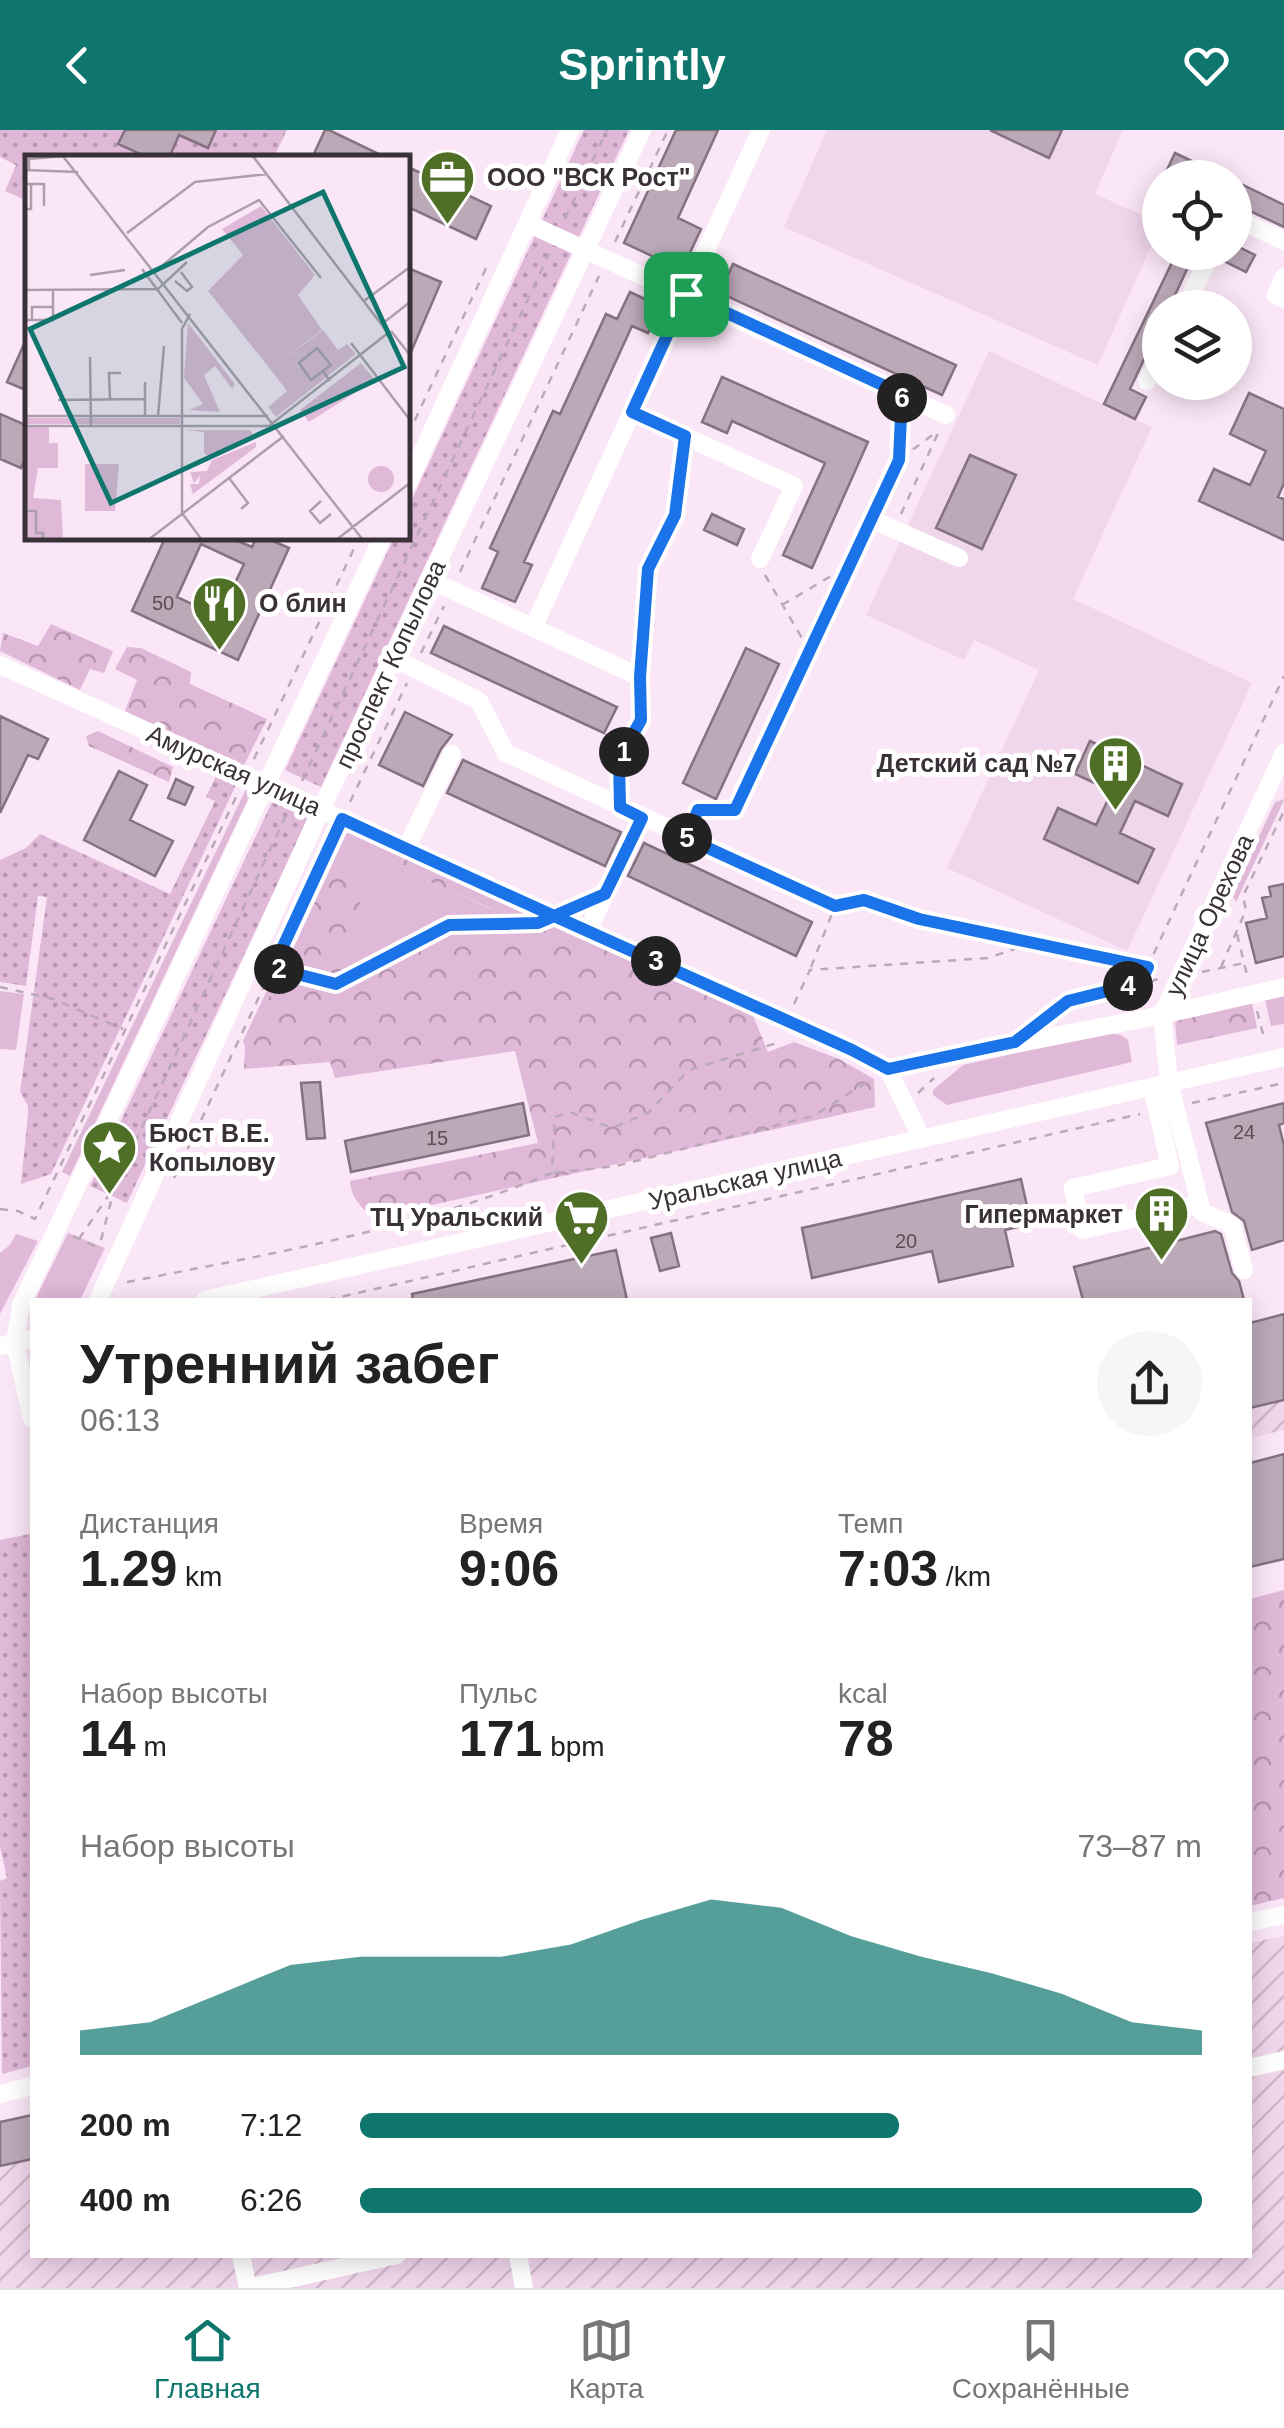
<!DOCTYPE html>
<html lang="ru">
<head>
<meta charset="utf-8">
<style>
  :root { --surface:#fff; --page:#f6f6f6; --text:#222; --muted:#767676; --line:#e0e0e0; --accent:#0f766e }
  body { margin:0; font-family:Helvetica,sans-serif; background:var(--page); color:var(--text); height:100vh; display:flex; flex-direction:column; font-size:38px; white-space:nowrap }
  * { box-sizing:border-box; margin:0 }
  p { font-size:32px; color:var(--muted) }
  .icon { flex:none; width:55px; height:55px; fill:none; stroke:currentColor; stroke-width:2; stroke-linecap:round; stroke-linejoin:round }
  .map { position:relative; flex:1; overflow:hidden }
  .panel { position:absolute; left:30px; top:1168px; width:1222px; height:960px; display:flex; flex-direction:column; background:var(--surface); border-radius:0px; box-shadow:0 5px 25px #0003 }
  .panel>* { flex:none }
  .tools { position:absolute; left:1142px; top:30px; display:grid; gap:20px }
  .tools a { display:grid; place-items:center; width:110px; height:110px; border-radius:50%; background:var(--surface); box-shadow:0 5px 25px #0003; font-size:50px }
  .pin { position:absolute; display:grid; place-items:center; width:85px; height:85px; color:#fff; margin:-42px; border-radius:20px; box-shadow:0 5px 15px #0006 }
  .km { position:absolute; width:50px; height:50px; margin:-25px; border-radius:50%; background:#222; color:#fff; font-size:28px; line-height:50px; text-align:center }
  .round { display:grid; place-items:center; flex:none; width:105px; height:105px; border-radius:52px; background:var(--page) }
  .headline { display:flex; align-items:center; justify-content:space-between; height:170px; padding:0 50px }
  h1 { font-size:55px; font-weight:700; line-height:75px }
  .figures { display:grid; grid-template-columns:repeat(3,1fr); gap:15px; height:170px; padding:10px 50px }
  .figures div { display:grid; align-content:center }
  .figures b { font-size:50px; font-weight:700 }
  .figures small { font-size:28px; font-weight:400 }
  .figures p { font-size:28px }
  .chart { height:280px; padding:20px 50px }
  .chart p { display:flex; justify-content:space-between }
  .chart svg { width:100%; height:180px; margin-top:10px; fill:var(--accent); opacity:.7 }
  ul { padding:0 50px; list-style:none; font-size:32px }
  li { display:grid; grid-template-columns:160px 120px 1fr; align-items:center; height:75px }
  li i { height:25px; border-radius:12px; background:var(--accent) }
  header { display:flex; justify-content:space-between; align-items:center; height:130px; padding:0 50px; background:var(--accent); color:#fff; font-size:45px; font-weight:700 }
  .menu { display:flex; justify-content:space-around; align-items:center; height:140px; border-top:2px solid var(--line); background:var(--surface); font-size:28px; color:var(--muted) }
  .menu a { display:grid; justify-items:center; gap:5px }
  .menu .on { color:var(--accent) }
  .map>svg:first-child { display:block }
  .built { fill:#f1d7ec }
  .industrial { fill:url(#industrial-furrows) }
  .green { fill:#e0b8d8 }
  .forest { fill:url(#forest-crowns) }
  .park { fill:url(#park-dots) }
  .building { fill:#bca9b8; stroke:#847281; stroke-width:2.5; fill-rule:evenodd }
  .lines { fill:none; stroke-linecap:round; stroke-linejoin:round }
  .path { stroke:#baa9b7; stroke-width:2.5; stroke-dasharray:8 8; stroke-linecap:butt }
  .minor { stroke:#fff; stroke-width:18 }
  .route-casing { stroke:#fff; stroke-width:20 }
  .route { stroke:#1a73e8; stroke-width:12 }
  .labels { text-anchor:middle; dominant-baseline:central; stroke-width:10; stroke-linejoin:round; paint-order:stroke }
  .number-label { font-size:20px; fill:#5a4f58 }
  .poi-label { font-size:25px; font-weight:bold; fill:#393138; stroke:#fff; text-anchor:start }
  .street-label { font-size:25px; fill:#393138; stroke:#fff }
  .inset-road { fill:none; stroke:#ad9eab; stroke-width:2.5 }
  .view { fill:#0f766e; fill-opacity:0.15; stroke:#0f766e; stroke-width:5 }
  .inset-edge { fill:none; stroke:#393138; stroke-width:5 }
</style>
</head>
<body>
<header><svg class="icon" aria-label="back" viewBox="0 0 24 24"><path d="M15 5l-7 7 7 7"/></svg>Sprintly<svg class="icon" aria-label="heart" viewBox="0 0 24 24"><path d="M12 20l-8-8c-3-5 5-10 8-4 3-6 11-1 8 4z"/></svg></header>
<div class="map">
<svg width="1284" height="2158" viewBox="0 0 1284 2158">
  <defs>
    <pattern id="industrial-furrows" width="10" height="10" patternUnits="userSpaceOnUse" patternTransform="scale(2.5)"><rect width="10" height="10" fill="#f1d7ec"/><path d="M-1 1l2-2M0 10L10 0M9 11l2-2" fill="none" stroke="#cfb9cb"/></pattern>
    <pattern id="forest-crowns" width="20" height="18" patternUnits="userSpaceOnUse" patternTransform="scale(2.5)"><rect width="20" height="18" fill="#e0b8d8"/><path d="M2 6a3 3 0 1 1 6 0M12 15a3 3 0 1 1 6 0" fill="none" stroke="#b796b0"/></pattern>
    <pattern id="park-dots" width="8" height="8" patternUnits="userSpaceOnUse" patternTransform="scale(2.5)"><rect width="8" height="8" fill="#e0b8d8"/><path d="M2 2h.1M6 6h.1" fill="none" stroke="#b796b0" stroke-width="1.8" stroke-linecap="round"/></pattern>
  </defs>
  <rect width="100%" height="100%" fill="#fbe6f7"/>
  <path class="built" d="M827 0H1123L1095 64 1160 93V96L1098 235 784 97Z
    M989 221 1152 297 1073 469 1252 553 1127 821 947 738 1039 540 974 510 964 530 866 485Z"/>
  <path class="industrial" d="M1284 1253V1300L1250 1308V1261Z
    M1284 1806V2158H0V1992L32 1985V2125H1250V1813Z"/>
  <path class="green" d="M246 659 248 669 70 1046 62 1042Z
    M1284 669V670L1236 772 1232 765 1275 672Z
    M344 697 376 710 365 717 369 725 494 780 499 766 555 792 539 799 451 802 368 845 333 836 366 759 333 734 245 917 243 911Z
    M0 861 24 864 16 920 0 919Z
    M1284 861V894L1271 896 1264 866Z
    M1107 903 1121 905 1128 910 1132 932 947 975 933 965V960L963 935Z
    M68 1103 105 1118 80 1170H35Z
    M16 1104 38 1111 0 1184V1123L10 1115Z"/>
  <path class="forest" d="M51 494 113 521 104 543 90 539 80 560 0 521 3 503 38 516Z
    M127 517 141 518 191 542 190 554 267 589 243 637 125 581 137 550 115 539Z
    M98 601 173 637 169 652 89 616 86 606Z
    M368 710 499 766 502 776 495 780 368 725 365 717Z
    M341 733 366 759 334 836 368 845 451 802 539 799 555 792 752 883 768 922 794 912 839 929 874 949 875 977 373 1088C361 1077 351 1068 350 1051L538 1013 515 921 335 948 330 932 244 939 245 917 333 734Z
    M1252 873 1257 898 1177 915 1175 892 1184 886Z
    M1284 1460V1768L1250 1776V1469Z"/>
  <path class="park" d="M0 0H287L274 27 28 28 27 71 5 61 16 35 0 27Z
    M584 0H629L321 657 285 640 394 408H408V378Z
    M216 646 236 655 51 1044 21 1054 28 984V976L20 962 47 767 38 766 26 856 0 852V730L26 718 40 704 170 764 215 671 206 667Z
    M273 670 309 687 127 1073 90 1056Z
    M30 1404 32 1415V1936L2 1944 0 1751 7 1748 0 1717V1410Z"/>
  <path class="building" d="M125 0H216L208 18 179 5 169 28H149L118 14Z
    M325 0H329L387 28H312Z
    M676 0H718L678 88 701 99 682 140 624 113Z
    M990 0H1062L1049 28Z
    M1175 23 1227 48H1178L1166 42Z
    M408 37 491 76 476 109 408 77Z
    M1235 51 1284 75V97L1235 74Z
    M1235 115 1255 125 1246 142 1222 130 1224 122H1235Z
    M1177 122H1195L1169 178H1160V196L1130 259 1146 267 1135 289 1104 274Z
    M733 134 956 235 942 265 720 163Z
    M408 138 441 152 408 229Z
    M630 162 660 176 648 203 632 196 524 432 532 435 515 472 482 458 498 422 490 418 553 281 560 284 606 184 617 189Z
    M28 205V261L7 252Z
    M722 247 868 312 812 438 783 425 825 333 732 291 727 303 702 292Z
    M1249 263 1284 279V353L1278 367 1284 369V410L1199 371 1214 339 1250 355 1266 321 1230 304Z
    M0 284 28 296V322L21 338 0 329Z
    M970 325 1016 345 982 419 936 398Z
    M712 384 744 399 737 415 704 400Z
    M165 408H231L252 417 256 408H266L289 418 238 530 132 481ZM201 414 244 434 219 487 177 467Z
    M444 496 617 577 604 603 431 523Z
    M746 518 779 534 716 669 683 653Z
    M405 582 452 605 441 619 423 656 379 635Z
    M0 586 48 609 38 629 28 625 0 683Z
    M1090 611 1182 654 1168 686 1135 671 1120 703 1154 719 1138 753 1044 709 1058 678 1096 695 1112 661 1075 644Z
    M463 630 621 702 605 736 447 663Z
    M119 641 147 655 130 690 173 711 155 746 84 710Z
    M176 649 193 657 185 675 168 668Z
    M644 713 812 792 796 826 628 746Z
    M1284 754V826L1256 833 1246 793 1267 788 1262 768 1271 766 1269 757Z
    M320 952 325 1008 307 1009 301 953Z
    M523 973 529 1005 351 1042 345 1011Z
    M1284 973V993L1279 995 1284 1016V1110L1252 1120 1244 1091 1232 1082 1206 993Z
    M1021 1049 1031 1094 1005 1100 1013 1136 939 1152 932 1121 812 1148 802 1098Z
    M1215 1101 1221 1104 1232 1143 1239 1151 1244 1170H1083L1074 1137Z
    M671 1103 679 1136 660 1141 651 1108Z
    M616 1120 627 1170H413L412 1164Z
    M1284 1184V1270L1250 1278V1193Z
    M1284 1324V1429L1250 1437V1333Z
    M32 1985V2029L0 2036V1992Z"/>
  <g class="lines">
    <path class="path" d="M565 89 607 0
      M615 112 668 0
      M408 305 488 134
      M900 329 938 301
      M879 372 899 330 901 284
      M901 384 939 301
      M460 442 599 146
      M765 445 809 520
      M782 475 848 436
      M421 523 444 476
      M642 528 648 439 675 385 683 323
      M254 629 359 408
      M302 651 549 124
      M620 657 619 629 641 590V566
      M350 672 407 553
      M695 688 698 680 735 679 863 406
      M835 776 864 771 919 789 1028 813
      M1237 804 1248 849
      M811 837 835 776 821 769
      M1221 837 1246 780 1243 766 1284 681
      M274 838 337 854 449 795 529 793
      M1202 842 1244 833
      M1140 853 1284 546
      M0 857 53 869 123 899
      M794 874 810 840 988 828 1029 814 1148 837
      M1257 881 1263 904
      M1046 888 1068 871 1159 849
      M918 963 934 948
      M1192 973 1284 953
      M554 1043 616 1036 813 986 869 951
      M174 1048 334 707
      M115 1056 286 685
      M0 1079 18 1081 35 1089 238 663
      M73 1106 97 1117
      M79 1109 115 1056 99 1118
      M127 1152C270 1124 417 1099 552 1043L555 987 570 982 612 998 648 983 689 940 777 913 779 908
      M327 1170 1140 984"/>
    <path class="minor" d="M1235 88 1284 111
      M527 93 946 285
      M1284 147 1276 165 1284 169
      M1184 178 1212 122
      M1147 251 1160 225
      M632 282 794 356 760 429
      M408 353 570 0
      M871 389 959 428
      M430 450 640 547
      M533 498 761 0
      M393 528 479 571 506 623 806 762
      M0 535 853 920 888 939 922 1009
      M406 719 452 624
      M588 800 642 688
      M888 939 1162 885 1284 857
      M1152 957 1170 1036 1073 1058 1082 1100 1200 1074
      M1244 1140 1232 1095 1202 1082 1169 952 1162 885 1284 623
      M98 1170 321 680 642 0
      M205 1170 1284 927
      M0 1216 32 1209
      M32 1289 15 1213 21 1175 382 408
      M1250 1792 1284 1785
      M1250 1938 1284 1930
      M0 1964 32 1956
      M241 2125 248 2158 397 2125
      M518 2125 524 2158"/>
  </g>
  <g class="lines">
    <defs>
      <path id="route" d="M686 164 632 282 685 306 675 385 648 439 640 547 641 590 619 629 620 677 642 688 605 764 538 793 449 795 336 854 273 838 342 689C511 768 682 843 852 920L888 939 1015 912 1068 871 1140 853 1148 837 919 789 864 770 835 776 686 708 698 680H735L899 330 902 264 686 164"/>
    </defs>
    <use href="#route" class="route-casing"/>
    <use href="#route" class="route"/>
  </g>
  <defs>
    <symbol id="office-pin" viewBox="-11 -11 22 30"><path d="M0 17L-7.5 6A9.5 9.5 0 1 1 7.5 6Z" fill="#4f6f26" stroke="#fff"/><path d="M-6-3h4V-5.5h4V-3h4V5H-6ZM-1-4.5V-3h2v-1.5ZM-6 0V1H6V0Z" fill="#fff"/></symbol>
    <symbol id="restaurant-pin" viewBox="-11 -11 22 30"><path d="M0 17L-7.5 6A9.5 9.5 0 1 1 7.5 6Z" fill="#4f6f26" stroke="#fff"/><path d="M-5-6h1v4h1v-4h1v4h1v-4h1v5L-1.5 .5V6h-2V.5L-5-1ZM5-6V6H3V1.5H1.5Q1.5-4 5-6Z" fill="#fff"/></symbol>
    <symbol id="building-pin" viewBox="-11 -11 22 30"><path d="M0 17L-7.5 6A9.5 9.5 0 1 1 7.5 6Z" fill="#4f6f26" stroke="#fff"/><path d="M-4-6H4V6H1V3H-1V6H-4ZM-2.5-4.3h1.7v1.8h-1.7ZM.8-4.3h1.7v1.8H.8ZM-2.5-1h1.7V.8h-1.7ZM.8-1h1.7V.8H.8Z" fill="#fff"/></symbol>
    <symbol id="sight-pin" viewBox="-11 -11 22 30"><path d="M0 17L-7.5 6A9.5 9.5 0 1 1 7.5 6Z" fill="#4f6f26" stroke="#fff"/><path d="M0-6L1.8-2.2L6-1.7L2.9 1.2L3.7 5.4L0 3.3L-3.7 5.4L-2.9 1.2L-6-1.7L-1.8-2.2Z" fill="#fff"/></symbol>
    <symbol id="supermarket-pin" viewBox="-11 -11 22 30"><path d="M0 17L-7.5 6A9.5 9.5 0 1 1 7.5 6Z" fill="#4f6f26" stroke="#fff"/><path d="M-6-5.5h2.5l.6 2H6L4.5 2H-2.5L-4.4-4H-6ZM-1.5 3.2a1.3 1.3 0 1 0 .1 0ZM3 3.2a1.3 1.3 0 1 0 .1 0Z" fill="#fff"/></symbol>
  </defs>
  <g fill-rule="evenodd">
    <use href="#office-pin" x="416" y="16" width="63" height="86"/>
    <use href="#restaurant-pin" x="188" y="442" width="63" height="86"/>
    <use href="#building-pin" x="1084" y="602" width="63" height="86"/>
    <use href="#sight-pin" x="78" y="986" width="63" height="86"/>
    <use href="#building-pin" x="1130" y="1052" width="63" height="86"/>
    <use href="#supermarket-pin" x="550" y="1056" width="63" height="86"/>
  </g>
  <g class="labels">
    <g class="number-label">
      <text x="163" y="473">50</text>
      <text x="1244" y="1002">24</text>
      <text x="437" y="1008">15</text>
      <text x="906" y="1111">20</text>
    </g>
    <g class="poi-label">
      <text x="487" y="47">ООО "ВСК Рост"</text>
      <text x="259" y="473">О блин</text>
      <text x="1077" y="633" text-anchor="end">Детский сад №7</text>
      <text x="149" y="1003">Бюст В.Е.<tspan x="149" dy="29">Копылову</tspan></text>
      <text x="1123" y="1084" text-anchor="end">Гипермаркет</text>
      <text x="543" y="1087" text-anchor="end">ТЦ Уральский</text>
    </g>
    <g class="street-label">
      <text transform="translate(390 534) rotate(-65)">проспект Копылова</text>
      <text transform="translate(234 640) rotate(24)">Амурская улица</text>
      <text transform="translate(1209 785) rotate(-65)">улица Орехова</text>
      <text transform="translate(745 1049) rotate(-13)">Уральская улица</text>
    </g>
  </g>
  <g transform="translate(25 25)">
    <rect width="385" height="385" fill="#fbe6f7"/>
    <path d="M0 272H24V288H33V313H13L8 343 36 345 38 385H0Z" fill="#e0b8d8"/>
    <path d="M236 51 290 120 273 140 297 175 245 214 183 136 218 100 197 74ZM163 168 210 229 207 234 190 211 179 220 195 257 164 255 178 249 159 223Z" fill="#e0b8d8"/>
    <path d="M298 175 313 195 322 189 331 199 251 262 243 252 262 236 245 214ZM336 208 350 225 284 267 275 255ZM0 263H155V269H0ZM160 275H225L228 279 186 303 179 298V277ZM231 287V292L168 339 165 329H174L175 321 169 328 165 317 182 316 187 305ZM60 309H94L90 356H60ZM343 324a13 13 0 1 1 26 0a13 13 0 1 1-26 0Z" fill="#e0b8d8"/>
    <path class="inset-road" d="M37 0 338 385M0 15 53 17M4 16V4L38 1M0 29H19V51M0 54H6V29M102 78 170 27 242 19M117 114 157 168M131 116 183 72 234 45 296 123M65 120 100 115M150 126 162 136 167 132 156 117M0 135 133 134 162 107M339 146 385 112M165 159 157 174V358L177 385M0 165H28V135M7 165V152H28M357 169 385 147M366 176 385 200M326 188 385 265M65 202 66 271M298 216 286 225 274 208 292 193 306 210 298 216 305 226M120 227V261M85 244 84 218H96M33 245 120 244M0 261H243M133 261 139 191M0 271H244L363 178 227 0M204 323 223 348 216 354M296 346 285 356 295 368 306 359M0 356H11V378H18V385M123 385 259 281M311 385 385 328"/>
    <path class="view" d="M298 37 379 212 86 348 5 174Z"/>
    <rect width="385" height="385" class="inset-edge"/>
  </g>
</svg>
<div class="tools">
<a><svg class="icon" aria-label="locate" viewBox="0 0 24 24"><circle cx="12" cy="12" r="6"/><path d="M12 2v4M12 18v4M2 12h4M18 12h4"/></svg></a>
<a><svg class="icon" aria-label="layers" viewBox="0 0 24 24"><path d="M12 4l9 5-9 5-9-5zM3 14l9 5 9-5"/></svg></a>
</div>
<div class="pin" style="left:686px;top:164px;background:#1e9e55"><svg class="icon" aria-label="arrive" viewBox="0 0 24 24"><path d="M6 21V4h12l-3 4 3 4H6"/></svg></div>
<b class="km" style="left:624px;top:622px">1</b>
<b class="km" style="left:279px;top:839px">2</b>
<b class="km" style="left:656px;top:831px">3</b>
<b class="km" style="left:1128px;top:856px">4</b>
<b class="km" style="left:687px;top:708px">5</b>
<b class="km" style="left:902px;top:268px">6</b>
<section class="panel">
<div class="headline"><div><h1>Утренний забег</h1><p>06:13</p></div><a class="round"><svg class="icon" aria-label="share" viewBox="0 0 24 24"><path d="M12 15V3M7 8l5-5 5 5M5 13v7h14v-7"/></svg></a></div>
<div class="figures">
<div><p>Дистанция</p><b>1.29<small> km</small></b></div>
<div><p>Время</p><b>9:06</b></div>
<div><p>Темп</p><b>7:03<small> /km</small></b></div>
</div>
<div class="figures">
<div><p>Набор высоты</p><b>14<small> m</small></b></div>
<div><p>Пульс</p><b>171<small> bpm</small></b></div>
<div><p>kcal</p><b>78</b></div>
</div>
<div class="chart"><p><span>Набор высоты</span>73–87 m</p>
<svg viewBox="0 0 160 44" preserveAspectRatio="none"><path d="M0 44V38L10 36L20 29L30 22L40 20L50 20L60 20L70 17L80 11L90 6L100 8L110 15L120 20L130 24L140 29L150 36L160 38V44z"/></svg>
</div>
<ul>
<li><b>200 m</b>7:12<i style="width:64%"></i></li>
<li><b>400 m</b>6:26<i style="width:100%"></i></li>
</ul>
</section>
</div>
<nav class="menu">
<a class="on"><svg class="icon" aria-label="home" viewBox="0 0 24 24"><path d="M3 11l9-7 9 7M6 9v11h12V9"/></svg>Главная</a>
<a><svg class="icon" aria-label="map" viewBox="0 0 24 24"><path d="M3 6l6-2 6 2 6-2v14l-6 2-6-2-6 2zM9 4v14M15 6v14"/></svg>Карта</a>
<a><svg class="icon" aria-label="saved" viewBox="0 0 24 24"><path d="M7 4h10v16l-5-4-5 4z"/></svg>Сохранённые</a>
</nav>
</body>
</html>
